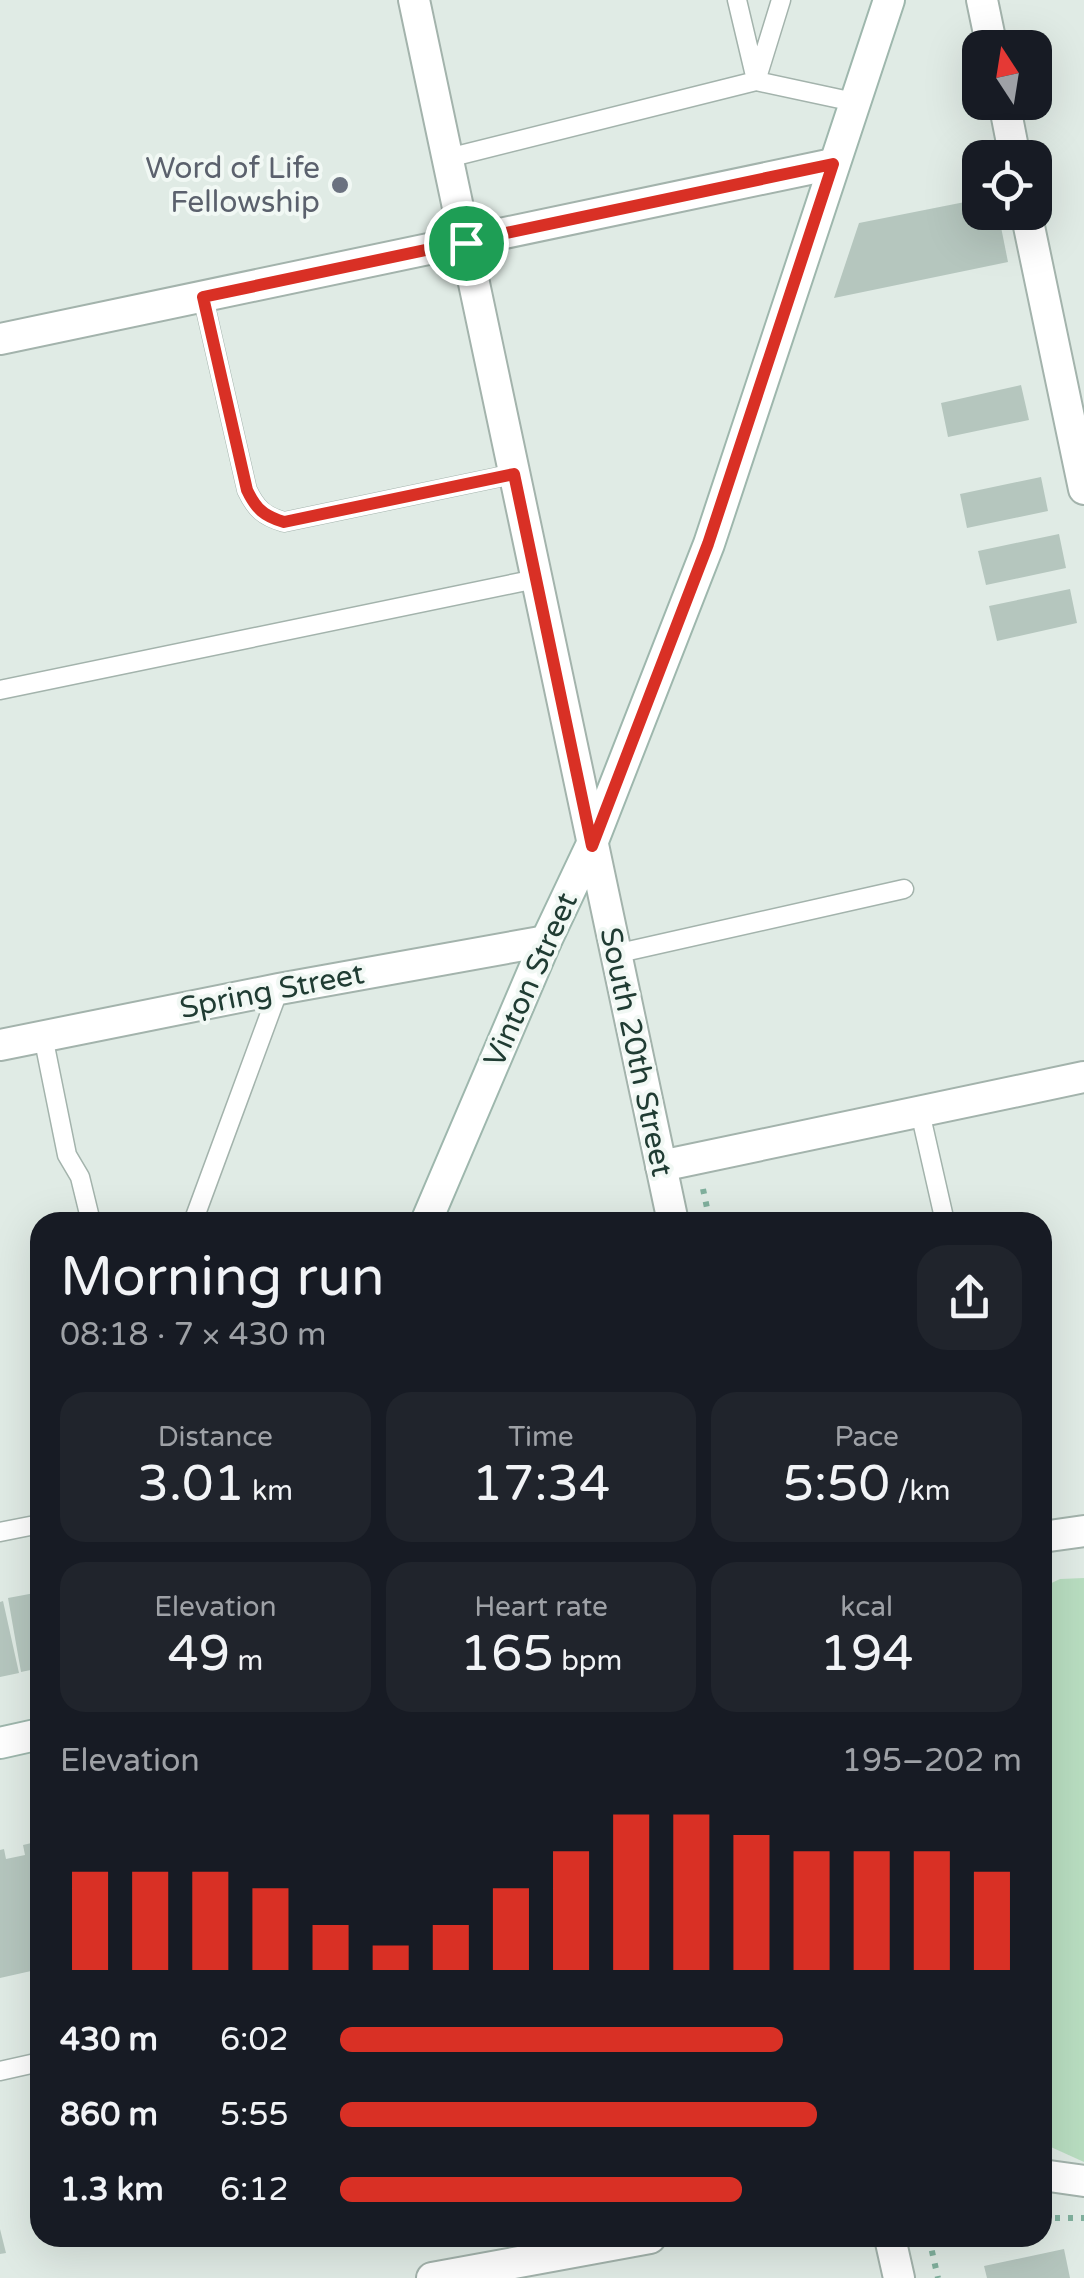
<!DOCTYPE html>
<html lang="en">
<head>
<meta charset="utf-8">
<style>
  :root { --surface:#171b24; --page:#20242c; --text:#f1f3f6; --muted:#9ea1a6; --accent:#d93025 }
  body { margin:0; font-family:"Varela Round",sans-serif; background:var(--page); color:var(--text); height:100vh; display:flex; flex-direction:column; font-size:38px; white-space:nowrap }
  * { box-sizing:border-box; margin:0 }
  p { font-size:32px; color:var(--muted) }
  .icon { flex:none; width:55px; height:55px; fill:none; stroke:currentColor; stroke-width:2; stroke-linecap:round; stroke-linejoin:round }
  .map { position:relative; flex:1; overflow:hidden }
  .panel { position:absolute; left:30px; top:1212px; width:1022px; height:1035px; display:flex; flex-direction:column; background:var(--surface); border-radius:30px; box-shadow:0 10px 40px #0002 }
  .panel>* { flex:none }
  .needle { width:65px; rotate:348deg }
  .buttons { position:absolute; left:962px; top:30px; display:grid; gap:20px }
  .buttons a { display:grid; place-items:center; width:90px; height:90px; border-radius:20px; background:var(--surface); box-shadow:0 10px 40px #0002; font-size:50px }
  .pin { position:absolute; display:grid; place-items:center; width:85px; height:85px; color:#fff; margin:-42px; border:5px solid #fff; border-radius:50%; box-shadow:0 2px 10px #0007 }
  .round { display:grid; place-items:center; flex:none; width:105px; height:105px; border-radius:30px; background:var(--page) }
  .head { display:flex; align-items:center; justify-content:space-between; height:170px; padding:0 30px }
  h1 { font-size:55px; font-weight:600; line-height:75px }
  .stats { display:grid; grid-template-columns:repeat(3,1fr); gap:15px; height:170px; padding:10px 30px }
  .stats div { display:grid; align-content:center; border-radius:25px; background:var(--page); text-align:center }
  .stats b { font-size:50px; font-weight:600 }
  .stats small { font-size:28px; font-weight:400 }
  .stats p { font-size:28px }
  .chart { height:280px; padding:20px 30px }
  .chart p { display:flex; justify-content:space-between }
  .chart svg { width:100%; height:180px; margin-top:10px; stroke:var(--accent); stroke-width:6 }
  ul { padding:0 30px; list-style:none; font-size:32px }
  li { display:grid; grid-template-columns:160px 120px 1fr; align-items:center; height:75px }
  li i { height:25px; border-radius:12px; background:var(--accent) }
  .map>svg:first-child { display:block }
  .green { fill:#b8ddc0 }
  .building { fill:#b5c6be }
  .lines { fill:none; stroke-linecap:round; stroke-linejoin:round }
  .service-casing { stroke:#a3b3ac; stroke-width:21 }
  .minor-casing { stroke:#a3b3ac; stroke-width:34 }
  .tertiary-casing { stroke:#a3b3ac; stroke-width:34 }
  .secondary-casing { stroke:#9eb7ad; stroke-width:34 }
  .path { stroke:#80b09d; stroke-width:6; stroke-dasharray:5 8; stroke-linecap:butt }
  .service { stroke:#fff; stroke-width:18 }
  .minor { stroke:#fff; stroke-width:30 }
  .tertiary { stroke:#fff; stroke-width:30 }
  .secondary { stroke:#fff; stroke-width:30 }
  .route-casing { stroke:#fff; stroke-width:20 }
  .route { stroke:#d93025; stroke-width:12 }
  .worship-dot { fill:#6b7280; stroke:#f1f8f4; stroke-width:4 }
  .labels { text-anchor:middle; dominant-baseline:central; stroke-width:8; stroke-linejoin:round; paint-order:stroke }
  .worship-label { font-size:30px; fill:#5b616d; stroke:#f1f8f4; text-anchor:end }
  .street-label { font-size:30px; fill:#203c33; stroke:#f1f8f4 }
</style>
</head>
<body>
<div class="map">
<svg width="1084" height="2278" viewBox="0 0 1084 2278">
  <rect width="100%" height="100%" fill="#e0ebe5"/>
  <path class="green" d="M1084 1578V2162L1042 2143 1043 1587 1060 1579Z"/>
  <path class="building" d="M980 199V212H998L1008 262 834 298 859 223Z
    M1021 385 1029 420 948 437 941 403Z
    M1041 477 1048 511 967 528 960 494Z
    M1059 534 1066 568 986 585 978 551Z
    M1070 589 1077 623 997 641 989 606Z
    M40 1592V1668L21 1672 8 1598Z
    M3 1601 19 1673 0 1677V1602Z
    M40 1841V1969L0 1978V1850L4 1849 6 1859 25 1855 23 1845Z
    M0 2229 6 2253 0 2254Z
    M1064 2249 1070 2278H987L984 2266Z"/>
  <g class="lines">
    <defs>
      <path id="service" d="M737 0 756 80
        M756 81 781 0
        M448 158 756 81 854 102
        M203 297 247 490C256 509 264 516 284 522L514 474
        M0 690 536 579
        M615 954 904 889
        M43 1036 67 1155 80 1177 91 1222
        M920 1112 945 1222
        M193 1222 279 989
        M0 1532 40 1524
        M0 2071 40 2062"/>
      <path id="minor" d="M982 0 992 48
        M1004 102 1015 158
        M1026 212 1084 489
        M0 339 833 164
        M0 1045 279 989 546 941
        M661 1166 1084 1077
        M1042 1537 1084 1531
        M1042 2175 1084 2181
        M432 2278 650 2238"/>
      <path id="tertiary" d="M414 0 673 1222
        M890 2238 899 2278"/>
      <path id="secondary" d="M426 1222 546 941 591 846 709 544 889 0
        M0 1743 40 1734"/>
    </defs>
    <use href="#service" class="service-casing"/>
    <use href="#minor" class="minor-casing"/>
    <use href="#tertiary" class="tertiary-casing"/>
    <use href="#secondary" class="secondary-casing"/>
    <path class="path" d="M703 1189 710 1222
      M1042 2218H1084
      M929 2238 938 2278"/>
    <use href="#service" class="service"/>
    <use href="#minor" class="minor"/>
    <use href="#tertiary" class="tertiary"/>
    <use href="#secondary" class="secondary"/>
  </g>
  <g class="lines">
    <defs>
      <path id="route" d="M833 164 708 544 592 846 514 474 284 522C264 516 256 509 247 490L203 297Z"/>
    </defs>
    <use href="#route" class="route-casing"/>
    <use href="#route" class="route"/>
  </g>
  <circle class="worship-dot" cx="340" cy="185" r="10"/>
  <g class="labels">
    <g class="worship-label">
      <text x="320" y="168">Word of Life<tspan x="320" dy="34">Fellowship</tspan></text>
    </g>
    <g class="street-label">
      <text transform="translate(531 980) rotate(-66)">Vinton Street</text>
      <text transform="translate(272 991) rotate(-11)">Spring Street</text>
      <text transform="translate(636 1052) rotate(78)">South 20th Street</text>
    </g>
  </g>
</svg>
<div class="buttons">
<a><svg class="needle" viewBox="-14 -14 28 28"><path d="M0-13l5 13h-10z" fill="#e53935"/><path d="M0 13l5-13h-10z" fill="#9ea1a6"/></svg></a>
<a><svg class="icon" aria-label="locate" viewBox="0 0 24 24"><circle cx="12" cy="12" r="6"/><path d="M12 2v4M12 18v4M2 12h4M18 12h4"/></svg></a>
</div>
<div class="pin" style="left:466px;top:243px;background:#1e9e55"><svg class="icon" aria-label="arrive" viewBox="0 0 24 24"><path d="M6 21V4h12l-3 4 3 4H6"/></svg></div>
<section class="panel">
<div class="head"><div><h1>Morning run</h1><p>08:18 · 7 × 430 m</p></div><a class="round"><svg class="icon" aria-label="share" viewBox="0 0 24 24"><path d="M12 15V3M7 8l5-5 5 5M5 13v7h14v-7"/></svg></a></div>
<div class="stats">
<div><p>Distance</p><b>3.01<small> km</small></b></div>
<div><p>Time</p><b>17:34</b></div>
<div><p>Pace</p><b>5:50<small> /km</small></b></div>
</div>
<div class="stats">
<div><p>Elevation</p><b>49<small> m</small></b></div>
<div><p>Heart rate</p><b>165<small> bpm</small></b></div>
<div><p>kcal</p><b>194</b></div>
</div>
<div class="chart"><p><span>Elevation</span>195–202 m</p>
<svg viewBox="0 0 160 44" preserveAspectRatio="none"><path d="M5 44V20M15 44V20M25 44V20M35 44V24M45 44V33M55 44V38M65 44V33M75 44V24M85 44V15M95 44V6M105 44V6M115 44V11M125 44V15M135 44V15M145 44V15M155 44V20"/></svg>
</div>
<ul>
<li><b>430 m</b>6:02<i style="width:65%"></i></li>
<li><b>860 m</b>5:55<i style="width:70%"></i></li>
<li><b>1.3 km</b>6:12<i style="width:59%"></i></li>
</ul>
</section>
</div>
</body>
</html>
